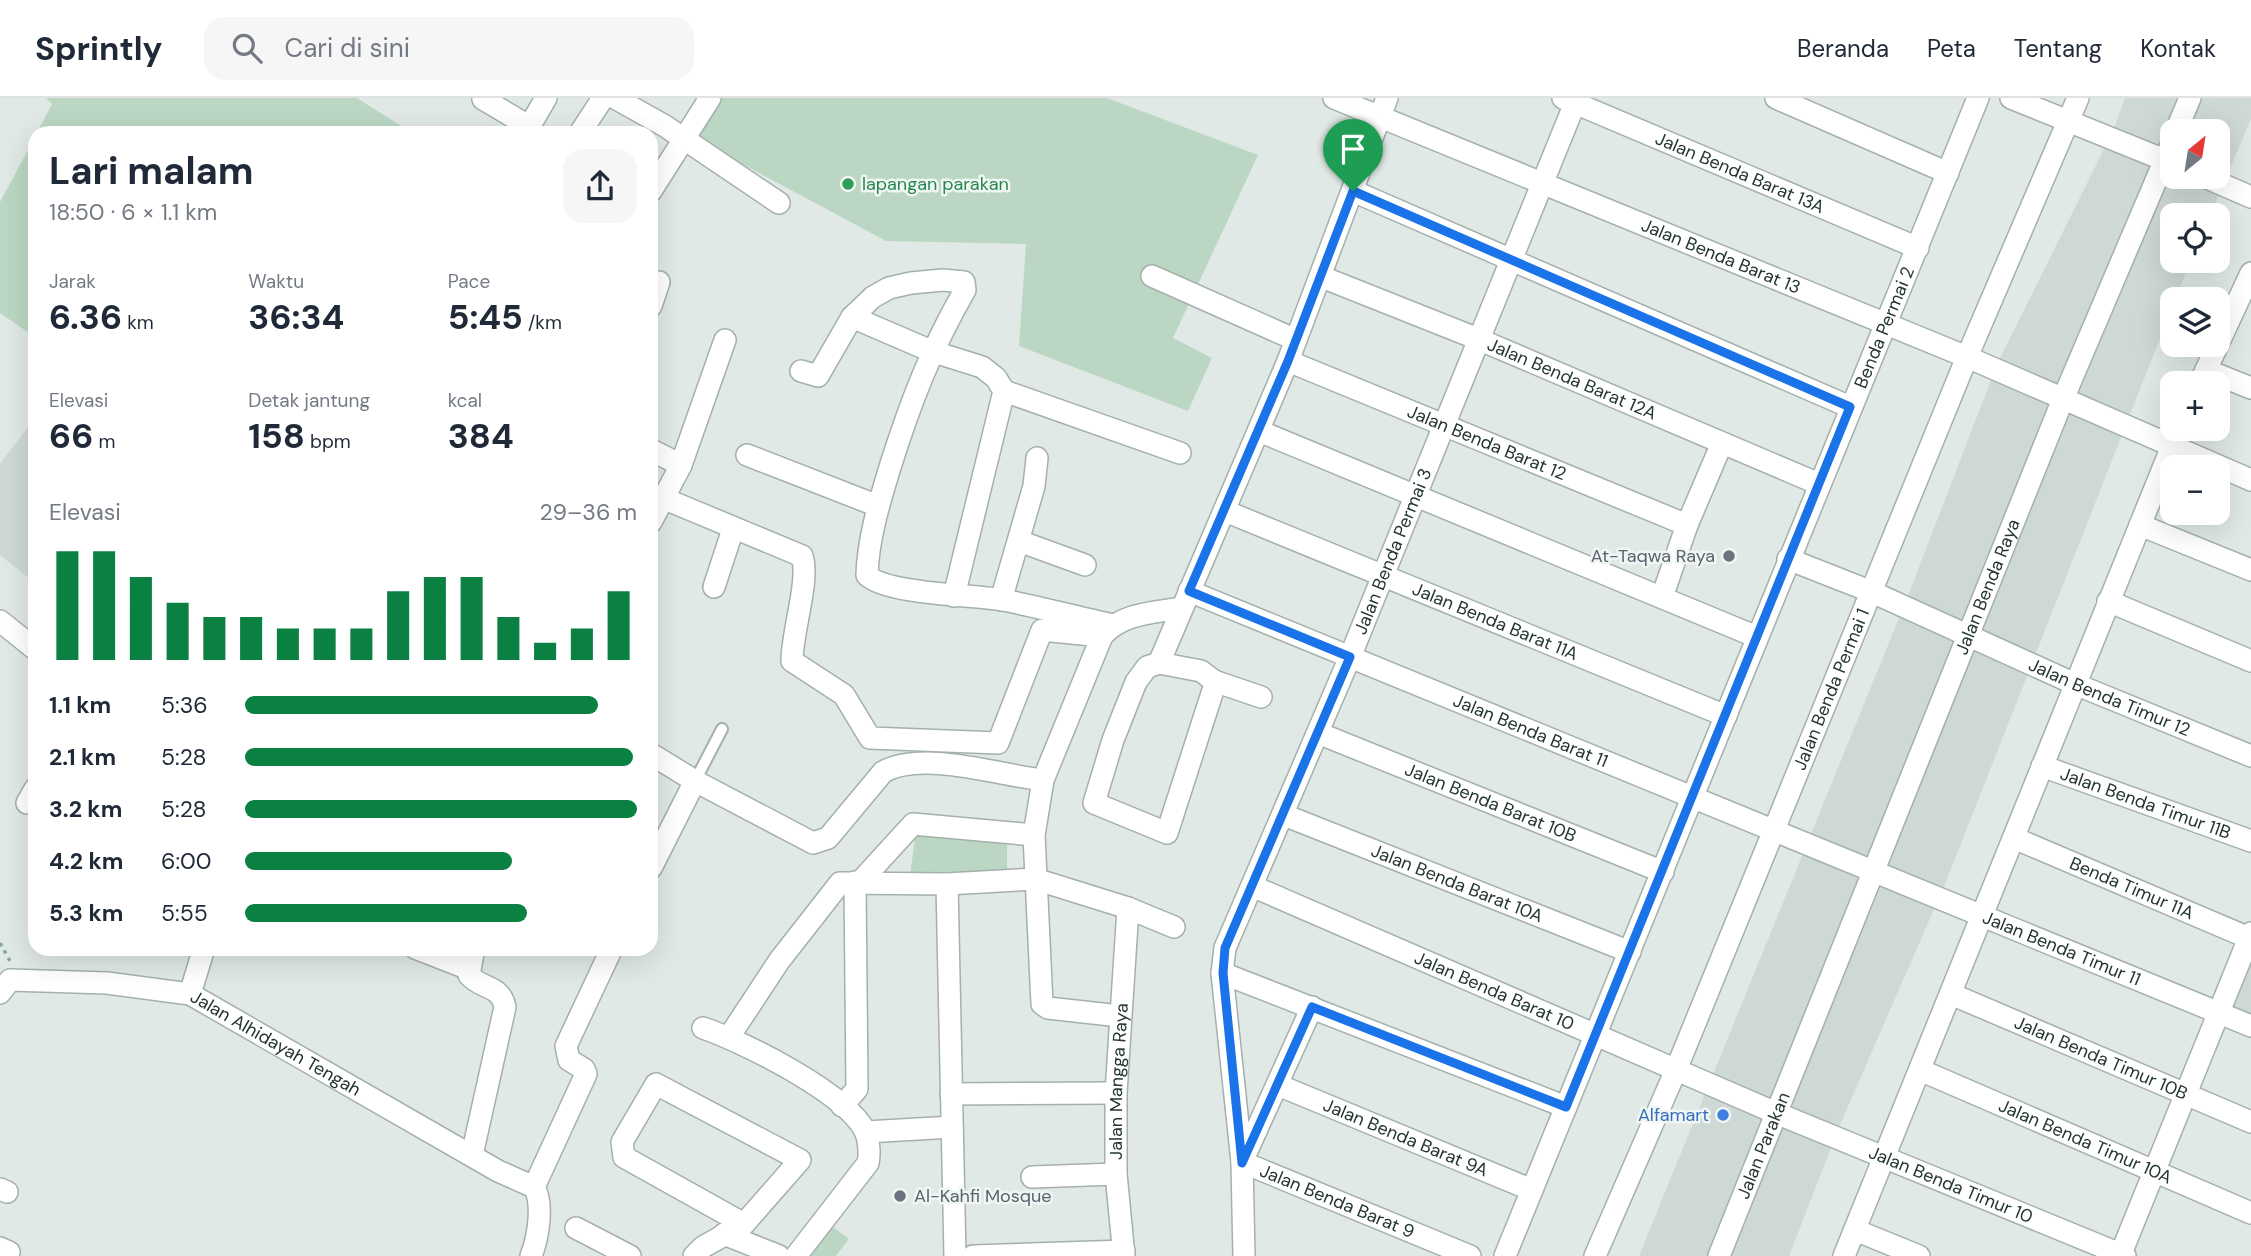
<!DOCTYPE html>
<html lang="id">
<head>
<meta charset="utf-8">
<style>
  :root { --surface:#fff; --page:#f6f6f7; --text:#1f2937; --muted:#747a83; --line:#e0e1e3; --accent:#0b8043 }
  body { margin:0; font-family:"DM Sans",sans-serif; background:var(--page); color:var(--text); height:100vh; display:flex; flex-direction:column; font-size:26px; white-space:nowrap }
  * { box-sizing:border-box; margin:0 }
  p { font-size:23px; color:var(--muted) }
  .icon { flex:none; width:38px; height:38px; fill:none; stroke:currentColor; stroke-width:2; stroke-linecap:round; stroke-linejoin:round }
  .map { position:relative; flex:1; overflow:hidden }
  .side { position:absolute; left:28px; top:28px; width:630px; height:830px; display:flex; flex-direction:column; background:var(--surface); border-radius:21px; box-shadow:0 7px 28px #0002 }
  .side>* { flex:none }
  .needle { width:46px; rotate:30deg }
  .fabs { position:absolute; left:2160px; top:21px; display:grid; gap:14px }
  .fabs a { display:grid; place-items:center; width:70px; height:70px; border-radius:14px; background:var(--surface); box-shadow:0 7px 28px #0002; font-size:35px }
  .pin { position:absolute; display:grid; place-items:center; width:60px; height:60px; color:#fff; margin:-72px -30px; border-radius:50% 50% 50% 0; rotate:-45deg; box-shadow:0 0 7px #0007 }
  .pin .icon { rotate:45deg }
  .round { display:grid; place-items:center; flex:none; width:74px; height:74px; border-radius:21px; background:var(--page) }
  .summary { display:flex; align-items:center; justify-content:space-between; height:119px; padding:0 21px }
  h1 { font-size:38px; font-weight:700; line-height:52px }
  .metrics { display:grid; grid-template-columns:repeat(3,1fr); gap:10px; height:119px; padding:7px 21px }
  .metrics div { display:grid; align-content:center }
  .metrics b { font-size:35px; font-weight:700 }
  .metrics small { font-size:19px; font-weight:400 }
  .metrics p { font-size:19px }
  .chart { height:196px; padding:14px 21px }
  .chart p { display:flex; justify-content:space-between }
  .chart svg { width:100%; height:126px; margin-top:7px; stroke:var(--accent); stroke-width:6 }
  ul { padding:0 21px; list-style:none; font-size:23px }
  li { display:grid; grid-template-columns:112px 84px 1fr; align-items:center; height:52px }
  li i { height:18px; border-radius:9px; background:var(--accent) }
  header { display:flex; align-items:center; gap:42px; box-sizing:border-box; height:98px; padding:0 35px; background:var(--surface); border-bottom:2px solid var(--line) }
  header strong { font-size:33px }
  nav { display:flex; gap:38px; margin-inline-start:auto; font-size:24px }
  .search { width:490px; height:63px; background:var(--page); display:flex; align-items:center; gap:18px; box-sizing:border-box; padding:0 24px; border-radius:21px; color:var(--muted); font-size:26px }
  .map>svg:first-child { display:block }
  .built { fill:#ced8d4; fill-rule:evenodd }
  .green { fill:#bbd7c3 }
  .lines { fill:none; stroke-linecap:round; stroke-linejoin:round }
  .service-casing { stroke:#a4b0ab; stroke-width:14 }
  .minor-casing { stroke:#a4b0ab; stroke-width:24 }
  .tertiary-casing { stroke:#a4b0ab; stroke-width:24 }
  .path { stroke:#84a89d; stroke-width:3.5; stroke-dasharray:3.5 5; stroke-linecap:butt }
  .service { stroke:#fff; stroke-width:10 }
  .minor { stroke:#fff; stroke-width:21 }
  .tertiary { stroke:#fff; stroke-width:21 }
  .route-casing { stroke:#fff; stroke-width:14 }
  .route { stroke:#1a73e8; stroke-width:9 }
  .leisure-dot { fill:#2e9e5b; stroke:#eff6f3; stroke-width:2.5 }
  .worship-dot { fill:#6b7280; stroke:#eff6f3; stroke-width:2.5 }
  .shop-dot { fill:#3f7fe0; stroke:#eff6f3; stroke-width:2.5 }
  .labels { text-anchor:middle; dominant-baseline:central; stroke-width:5; stroke-linejoin:round; paint-order:stroke }
  .street-label { font-size:18px; fill:#233631; stroke:#eff6f3 }
  .leisure-label { font-size:18px; fill:#27864d; stroke:#eff6f3; text-anchor:start }
  .worship-label { font-size:18px; fill:#5b616d; stroke:#eff6f3; text-anchor:end }
  .shop-label { font-size:18px; fill:#366cbe; stroke:#eff6f3; text-anchor:end }
</style>
</head>
<body>
<header>
<strong>Sprintly</strong>
<div class="search"><svg class="icon" aria-label="search" viewBox="0 0 24 24"><circle cx="10" cy="10" r="6"/><path d="M15 15l6 6"/></svg>Cari di sini</div>
<nav><a>Beranda</a><a>Peta</a><a>Tentang</a><a>Kontak</a></nav>
</header>
<div class="map">
<svg width="2251" height="1158" viewBox="0 0 2251 1158">
  <rect width="100%" height="100%" fill="#e0e9e5"/>
  <path class="built" d="M2125 0H2251V21L2210 117H2172V163H2191L2175 201H2172V210L1945 786 1839 1029 1789 1158H1639L1906 503 1998 264 2113 33ZM2172 33H2217V79H2172Z
    M35 320V485L0 457V366Z
    M2251 845V921L2225 911Z"/>
  <path class="green" d="M46 0H357L412 35H37L52 6Z
    M709 0H1107L1258 57 1173 240 1212 260 1188 313 1019 248 1026 146 886 143 692 39Z
    M35 39V239L0 215V104Z
    M916 733 1007 742V776L910 777Z
    M833 1129 849 1141 836 1158H811Z"/>
  <g class="lines">
    <defs>
      <path id="service" d="M695 683 722 631"/>
      <g id="minor">
        <path d="M615 0 665 28 779 105"/>
        <path id="s1" d="M1334 0 1967 259 2251 382"/>
        <path id="s2" d="M1563 0 1918 150"/>
        <path d="M1776 0 1948 75"/>
        <path d="M2011 0 2172 65"/>
        <path d="M483 1 525 26 532 24 546 0"/>
        <path d="M580 35 603 0"/>
        <path d="M2205 79 2251 99"/>
        <path d="M651 93 710 0"/>
        <path d="M1353 93 1850 309"/>
        <path d="M1152 178 1296 242"/>
        <path id="s3" d="M1322 179 1478 241 1819 386"/>
        <path d="M651 208 659 184"/>
        <path d="M852 219 931 253 982 269 996 280 1004 293 954 498"/>
        <path id="s4" d="M1288 263 1687 427"/>
        <path d="M2206 272 2251 290"/>
        <path d="M801 273 818 278 852 219 873 199 889 190 911 185 943 182 964 184 965 192C932 249 911 303 891 366 880 402 868 440 867 477 885 496 974 497 1003 502 1039 509 1076 519 1113 527"/>
        <path d="M2200 285 2251 175"/>
        <path d="M1004 293 1180 355"/>
        <path d="M1259 333 1757 539"/>
        <path d="M651 352 681 367"/>
        <path d="M747 357 878 408"/>
        <path d="M665 401 802 458C810 482 792 533 792 563L844 597 870 640 998 645 1042 532 1102 538"/>
        <path id="s5" d="M1225 413 1726 618"/>
        <path d="M651 424 681 367 725 242"/>
        <path d="M2140 427 2251 472"/>
        <path d="M1019 443 1085 467"/>
        <path id="s6" d="M1788 461 1872 494 2075 586 2251 658"/>
        <path d="M714 489 733 431"/>
        <path id="s7" d="M1189 493 2251 928"/>
        <path d="M1662 499 1687 427 1722 345"/>
        <path d="M1001 502 1034 388 1037 360"/>
        <path d="M2108 503 2251 563"/>
        <path d="M0 523 35 551"/>
        <path d="M1159 565 1288 263 1387 0"/>
        <path d="M1159 565 1201 573 1214 583V589L1167 735 1094 705 1113 642 1136 584 1147 569Z"/>
        <path d="M1214 583 1261 599"/>
        <path id="s8" d="M1318 635 1663 774"/>
        <path d="M651 656 695 683 813 745 828 740 883 674C922 652 999 677 1043 682"/>
        <path id="s9" d="M2042 668 2251 743"/>
        <path d="M27 705 35 691"/>
        <path id="s10" d="M1284 717 1630 854"/>
        <path id="s11" d="M2014 740 2249 840"/>
        <path d="M651 770 695 683"/>
        <path d="M860 784 913 726 1034 737"/>
        <path d="M947 786 955 1158"/>
        <path id="s12" d="M1252 788 1776 1015 2125 1158"/>
        <path d="M415 850 469 871"/>
        <path d="M1222 875 1566 1009"/>
        <path id="s13" d="M0 895 10 882 107 885 190 896 498 1073 534 1089"/>
        <path d="M190 896 204 850"/>
        <path id="s14" d="M1951 896 2251 1024"/>
        <path id="s15" d="M1312 909 1242 1064 1470 1158"/>
        <path d="M1120 918 1048 910 1042 906 1034 737 1043 682 1102 538C1122 515 1152 515 1181 510"/>
        <path d="M703 930C744 944 846 995 865 1033 869 1041 870 1057 868 1065L796 1158"/>
        <path d="M729 939 779 863 840 785 947 786 1035 781 1128 810 1174 829"/>
        <path id="s16" d="M1920 972 2251 1115"/>
        <path id="s17" d="M1278 987 1532 1092"/>
        <path d="M951 996 1116 995"/>
        <path d="M842 1008 857 991 855 784"/>
        <path d="M866 1034 952 1029"/>
        <path d="M472 1057 505 909C500 886 482 892 469 877L474 850"/>
        <path d="M1032 1079 1116 1076"/>
        <path d="M0 1091 7 1094"/>
        <path d="M576 1130 630 1158"/>
        <path d="M1855 1132 1919 1158"/>
        <path d="M724 1136 779 1158"/>
        <path d="M0 1150 9 1154"/>
        <path d="M531 1158C538 1140 544 1106 534 1089L586 976 584 971 569 962 566 948 612 850"/>
        <path d="M694 1158 703 1149 744 1126 800 1062 656 986 622 1044 624 1059 744 1126"/>
        <path d="M973 1158 1124 1153"/>
        <path id="s18" d="M1124 1158 1116 1076V995L1128 810"/>
        <path id="s19" d="M1244 1158 1242 1064 1222 875 1225 850 1350 559 1577 0"/>
        <path id="s20" d="M1505 1158 1978 0"/>
        <path id="s21" d="M1595 1158 1676 972 1967 259 2078 0"/>
        <path d="M1844 1158 2179 331"/>
        <path d="M2120 1158 2251 835"/>
      </g>
      <g id="tertiary">
        <path d="M2176 33 2190 0"/>
        <path id="s22" d="M1719 1158 2063 301 2172 45"/>
      </g>
    </defs>
    <use href="#service" class="service-casing"/>
    <use href="#minor" class="minor-casing"/>
    <use href="#tertiary" class="tertiary-casing"/>
    <path class="path" d="M0 845 11 865"/>
    <use href="#service" class="service"/>
    <use href="#minor" class="minor"/>
    <use href="#tertiary" class="tertiary"/>
  </g>
  <g class="lines">
    <defs>
      <path id="route" d="M1353 93 1850 309 1566 1009 1312 909 1242 1065 1223 875 1225 850 1350 559 1189 493 1288 263Z"/>
    </defs>
    <use href="#route" class="route-casing"/>
    <use href="#route" class="route"/>
  </g>
  <circle class="leisure-dot" cx="848" cy="86" r="7"/>
  <g class="worship-dot">
    <circle cx="1729" cy="458" r="7"/>
    <circle cx="900" cy="1098" r="7"/>
  </g>
  <circle class="shop-dot" cx="1723" cy="1017" r="7"/>
  <g class="labels">
    <g class="street-label">
      <text stroke="none"><textPath href="#s2" startOffset="192">Jalan Benda Barat 13A</textPath></text>
      <text stroke="none"><textPath href="#s1" startOffset="418">Jalan Benda Barat 13</textPath></text>
      <text stroke="none"><textPath href="#s20" startOffset="1003">Benda Permai 2</textPath></text>
      <text stroke="none"><textPath href="#s3" startOffset="270">Jalan Benda Barat 12A</textPath></text>
      <text stroke="none"><textPath href="#s4" startOffset="215">Jalan Benda Barat 12</textPath></text>
      <text stroke="none"><textPath href="#s19" startOffset="740">Jalan Benda Permai 3</textPath></text>
      <text stroke="none"><textPath href="#s22" startOffset="721">Jalan Benda Raya</textPath></text>
      <text stroke="none"><textPath href="#s5" startOffset="292">Jalan Benda Barat 11A</textPath></text>
      <text stroke="none"><textPath href="#s21" startOffset="614">Jalan Benda Permai 1</textPath></text>
      <text stroke="none"><textPath href="#s6" startOffset="350">Jalan Benda Timur 12</textPath></text>
      <text stroke="none"><textPath href="#s7" startOffset="369">Jalan Benda Barat 11</textPath></text>
      <text stroke="none"><textPath href="#s8" startOffset="186">Jalan Benda Barat 10B</textPath></text>
      <text stroke="none"><textPath href="#s9" startOffset="110">Jalan Benda Timur 11B</textPath></text>
      <text stroke="none"><textPath href="#s10" startOffset="186">Jalan Benda Barat 10A</textPath></text>
      <text stroke="none"><textPath href="#s11" startOffset="128">Benda Timur 11A</textPath></text>
      <text stroke="none"><textPath href="#s7" startOffset="943">Jalan Benda Timur 11</textPath></text>
      <text stroke="none"><textPath href="#s12" startOffset="264">Jalan Benda Barat 10</textPath></text>
      <text stroke="none"><textPath href="#s13" startOffset="296">Jalan Alhidayah Tengah</textPath></text>
      <text stroke="none"><textPath href="#s14" startOffset="163">Jalan Benda Timur 10B</textPath></text>
      <text stroke="none"><textPath href="#s18" startOffset="175">Jalan Mangga Raya</textPath></text>
      <text stroke="none"><textPath href="#s17" startOffset="138">Jalan Benda Barat 9A</textPath></text>
      <text stroke="none"><textPath href="#s16" startOffset="180">Jalan Benda Timur 10A</textPath></text>
      <text stroke="none"><textPath href="#s22" startOffset="119">Jalan Parakan</textPath></text>
      <text stroke="none"><textPath href="#s12" startOffset="760">Jalan Benda Timur 10</textPath></text>
      <text stroke="none"><textPath href="#s15" startOffset="273">Jalan Benda Barat 9</textPath></text>
    </g>
    <g class="leisure-label">
      <text x="862" y="86">lapangan parakan</text>
    </g>
    <g class="worship-label">
      <text x="1715" y="458">At-Taqwa Raya</text>
      <text x="914" y="1098" text-anchor="start">Al-Kahfi Mosque</text>
    </g>
    <g class="shop-label">
      <text x="1709" y="1017">Alfamart</text>
    </g>
  </g>
</svg>
<div class="fabs">
<a><svg class="needle" viewBox="-14 -14 28 28"><path d="M0-13l5 13h-10z" fill="#e53935"/><path d="M0 13l5-13h-10z" fill="#747a83"/></svg></a>
<a><svg class="icon" aria-label="locate" viewBox="0 0 24 24"><circle cx="12" cy="12" r="6"/><path d="M12 2v4M12 18v4M2 12h4M18 12h4"/></svg></a>
<a><svg class="icon" aria-label="layers" viewBox="0 0 24 24"><path d="M12 4l9 5-9 5-9-5zM3 14l9 5 9-5"/></svg></a>
<a>+</a>
<a>−</a>
</div>
<div class="pin" style="left:1353px;top:93px;background:#1e9e55"><svg class="icon" aria-label="arrive" viewBox="0 0 24 24"><path d="M6 21V4h12l-3 4 3 4H6"/></svg></div>
<section class="side">
<div class="summary"><div><h1>Lari malam</h1><p>18:50 · 6 × 1.1 km</p></div><a class="round"><svg class="icon" aria-label="share" viewBox="0 0 24 24"><path d="M12 15V3M7 8l5-5 5 5M5 13v7h14v-7"/></svg></a></div>
<div class="metrics">
<div><p>Jarak</p><b>6.36<small> km</small></b></div>
<div><p>Waktu</p><b>36:34</b></div>
<div><p>Pace</p><b>5:45<small> /km</small></b></div>
</div>
<div class="metrics">
<div><p>Elevasi</p><b>66<small> m</small></b></div>
<div><p>Detak jantung</p><b>158<small> bpm</small></b></div>
<div><p>kcal</p><b>384</b></div>
</div>
<div class="chart"><p><span>Elevasi</span>29–36 m</p>
<svg viewBox="0 0 160 44" preserveAspectRatio="none"><path d="M5 44V6M15 44V6M25 44V15M35 44V24M45 44V29M55 44V29M65 44V33M75 44V33M85 44V33M95 44V20M105 44V15M115 44V15M125 44V29M135 44V38M145 44V33M155 44V20"/></svg>
</div>
<ul>
<li><b>1.1 km</b>5:36<i style="width:90%"></i></li>
<li><b>2.1 km</b>5:28<i style="width:99%"></i></li>
<li><b>3.2 km</b>5:28<i style="width:100%"></i></li>
<li><b>4.2 km</b>6:00<i style="width:68%"></i></li>
<li><b>5.3 km</b>5:55<i style="width:72%"></i></li>
</ul>
</section>
</div>
</body>
</html>
